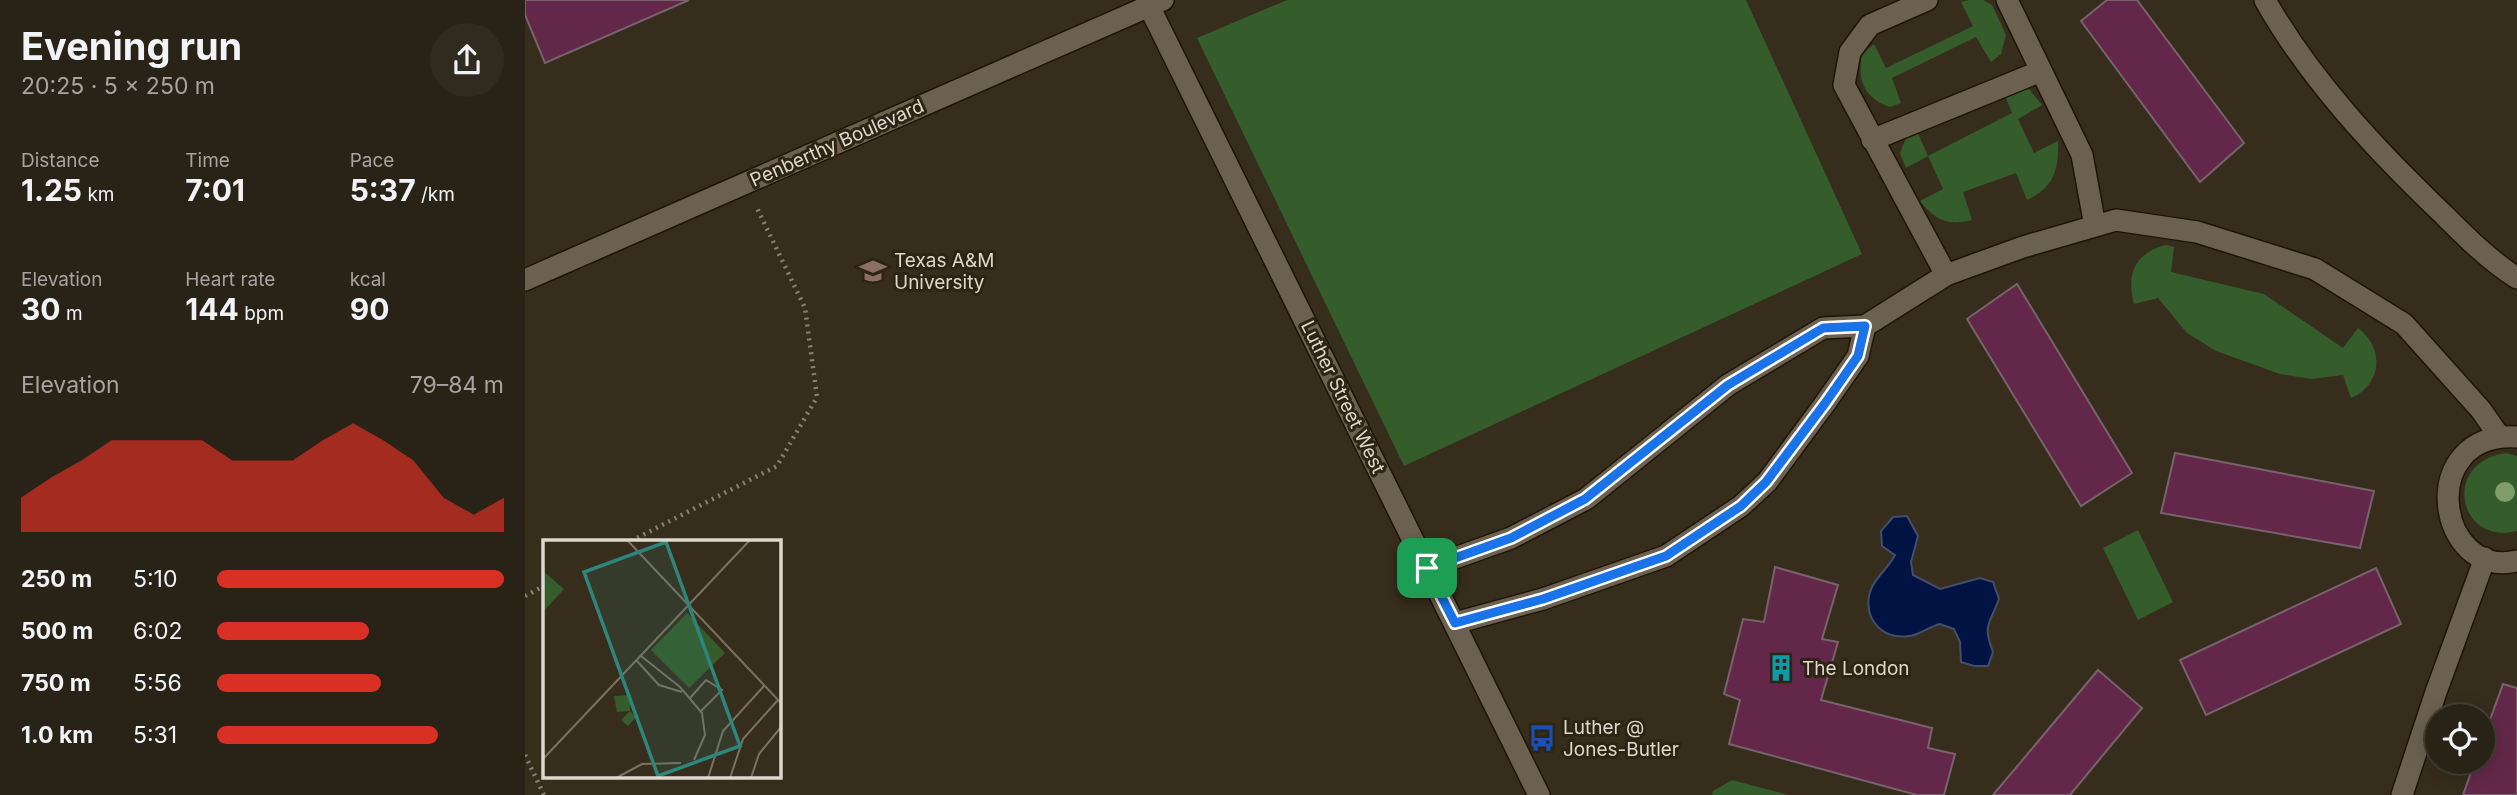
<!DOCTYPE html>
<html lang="en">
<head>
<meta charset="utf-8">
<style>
  :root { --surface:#292216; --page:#312a1f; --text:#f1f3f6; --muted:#a5a4a1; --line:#453f35; --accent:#d93025 }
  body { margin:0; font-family:Inter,sans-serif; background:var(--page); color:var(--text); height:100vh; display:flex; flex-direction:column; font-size:26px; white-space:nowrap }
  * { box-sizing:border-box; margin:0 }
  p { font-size:23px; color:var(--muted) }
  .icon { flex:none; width:38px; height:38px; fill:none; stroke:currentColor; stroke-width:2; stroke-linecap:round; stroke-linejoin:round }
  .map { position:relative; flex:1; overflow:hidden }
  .drawer { display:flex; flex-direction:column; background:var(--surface); width:525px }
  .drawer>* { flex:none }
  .tools { position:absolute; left:1900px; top:704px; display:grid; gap:14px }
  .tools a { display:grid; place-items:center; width:70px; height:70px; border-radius:50%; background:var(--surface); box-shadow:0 4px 18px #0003,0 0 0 2px var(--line); font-size:35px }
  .pin { position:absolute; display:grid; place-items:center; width:60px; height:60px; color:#fff; margin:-30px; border-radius:14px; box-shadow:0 4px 10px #0006 }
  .round { display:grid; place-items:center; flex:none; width:74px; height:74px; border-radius:37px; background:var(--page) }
  .overview { display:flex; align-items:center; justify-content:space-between; height:119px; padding:0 21px }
  h1 { font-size:38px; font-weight:700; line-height:52px }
  .figures { display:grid; grid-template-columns:repeat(3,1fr); gap:10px; height:119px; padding:7px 21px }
  .figures div { display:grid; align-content:center }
  .figures b { font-size:30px; font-weight:700 }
  .figures small { font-size:19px; font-weight:400 }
  .figures p { font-size:19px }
  .chart { height:196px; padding:14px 21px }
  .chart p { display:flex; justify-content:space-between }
  .chart svg { width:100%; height:126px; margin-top:7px; fill:var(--accent); opacity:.7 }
  ul { padding:0 21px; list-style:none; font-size:23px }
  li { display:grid; grid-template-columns:112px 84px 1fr; align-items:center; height:52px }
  li i { height:18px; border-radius:9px; background:var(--accent) }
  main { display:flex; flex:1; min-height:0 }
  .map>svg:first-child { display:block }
  .green { fill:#355c2b }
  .water { fill:#001342; stroke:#424e6c; stroke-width:2 }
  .building { fill:#632849; stroke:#77636c; stroke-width:2 }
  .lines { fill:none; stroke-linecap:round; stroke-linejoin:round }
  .minor-casing { stroke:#1e1506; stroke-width:24 }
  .path { stroke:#898174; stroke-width:4.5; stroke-dasharray:2 5; stroke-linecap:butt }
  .minor { stroke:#6c6150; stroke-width:21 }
  .tree { fill:#7e9d69 }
  .route-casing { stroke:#fff; stroke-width:14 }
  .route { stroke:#1a73e8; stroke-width:9 }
  .labels { text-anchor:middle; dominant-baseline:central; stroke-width:6; stroke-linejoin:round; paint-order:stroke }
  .street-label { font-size:19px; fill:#ddd7cd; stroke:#2d2414 }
  .poi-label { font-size:19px; fill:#ddd7cd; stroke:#2d2414; text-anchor:start }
  .inset-road { fill:none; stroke:#797163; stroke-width:2 }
  .view { fill:#2e857c; fill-opacity:0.15; stroke:#2e857c; stroke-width:3.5 }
  .inset-edge { fill:none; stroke:#ddd7cd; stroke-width:3.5 }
</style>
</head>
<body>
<main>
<section class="drawer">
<div class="overview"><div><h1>Evening run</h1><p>20:25 · 5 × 250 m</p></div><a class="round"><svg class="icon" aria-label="share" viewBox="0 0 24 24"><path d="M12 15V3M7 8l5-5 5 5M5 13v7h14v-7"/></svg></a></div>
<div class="figures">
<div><p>Distance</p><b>1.25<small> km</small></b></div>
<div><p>Time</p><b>7:01</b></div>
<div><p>Pace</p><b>5:37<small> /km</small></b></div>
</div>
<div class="figures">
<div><p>Elevation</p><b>30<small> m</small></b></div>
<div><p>Heart rate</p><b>144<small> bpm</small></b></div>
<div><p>kcal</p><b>90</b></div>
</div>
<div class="chart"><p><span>Elevation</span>79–84 m</p>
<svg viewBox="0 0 160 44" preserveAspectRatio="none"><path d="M0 44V32L10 25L20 19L30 12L40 12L50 12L60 12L70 19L80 19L90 19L100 12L110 6L120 12L130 19L140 32L150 38L160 32V44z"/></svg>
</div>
<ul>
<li><b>250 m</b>5:10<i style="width:100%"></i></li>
<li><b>500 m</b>6:02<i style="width:53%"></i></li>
<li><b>750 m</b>5:56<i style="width:57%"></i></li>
<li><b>1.0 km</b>5:31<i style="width:77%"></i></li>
</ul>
</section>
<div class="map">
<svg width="1992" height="795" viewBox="0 0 1992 795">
  <rect width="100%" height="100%" fill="#372d1d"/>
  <path class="green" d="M762 0H1221L1337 254 879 466 672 38Z
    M1444 0H1458L1467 5 1481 35 1476 54 1466 62 1451 37 1367 78 1376 103 1365 107C1339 98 1332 80 1337 54L1349 44 1361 68 1448 26 1436 2Z
    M1490 86 1504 89 1517 105 1493 119 1509 153 1533 141C1534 170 1529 187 1502 200L1491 173 1438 192 1447 220C1423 226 1411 221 1395 201L1418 189 1403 156 1381 168 1375 153 1381 138 1391 129 1403 156 1487 113 1478 91Z
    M1641 245 1649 247 1646 272 1739 294 1818 348 1833 328C1860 348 1857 385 1826 398L1818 375 1787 379 1755 374 1691 351 1662 333 1633 298 1609 304C1601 275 1609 253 1641 245Z
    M1981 453 1992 456V531C1933 546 1916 462 1981 453Z
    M1613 530 1648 602 1613 620 1578 548Z
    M1207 780 1264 795H1187L1188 791Z"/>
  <path class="water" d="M1382 516 1393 536 1386 562 1388 575 1415 589 1455 578 1468 582 1474 599C1465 624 1457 624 1468 652L1463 666H1449L1436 662 1435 642 1429 629 1415 624C1404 627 1394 635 1384 636 1354 641 1335 613 1347 587 1353 575 1364 567 1370 555L1357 546 1356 531 1368 517Z"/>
  <path class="building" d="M0 0H164L20 63 0 15Z
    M1582 0H1612L1719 143 1675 182 1556 21Z
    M1492 284 1607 473 1556 506 1442 319Z
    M1650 453 1849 491 1835 548 1636 513Z
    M1250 567 1313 585 1297 639 1313 642 1296 700 1407 728 1403 748 1430 754 1419 795H1392L1204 744 1215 700 1199 694 1218 619 1239 622Z
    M1851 568 1876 624 1681 715 1655 660Z
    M1573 670 1617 708 1545 795H1468Z
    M1978 684 1992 688V795H1938L1950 761H1958V739Z"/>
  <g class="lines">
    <defs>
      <path id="minor" d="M621 0 1014 795
        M1402 0 1345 25 1325 52 1319 85 1421 275
        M1482 0 1557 155 1570 226
        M1740 0C1785 80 1853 152 1919 215 1942 238 1964 260 1992 278
        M1347 140 1516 71
        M0 280 638 0
        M1992 437C1890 431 1911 580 1992 561
        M902 568 986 538 1061 499 1203 385 1298 328 1340 326 1421 275 1498 247 1591 220 1672 232 1790 269 1879 324 1956 410 1974 436
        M930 623 1018 599 1141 556 1216 506 1242 482 1301 402 1333 356 1340 326
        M1877 795 1911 692 1960 558"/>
    </defs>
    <use href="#minor" class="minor-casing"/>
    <path class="path" d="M106 541 252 466 292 397 280 308 231 206
      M0 596 19 586
      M0 755 19 795"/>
    <use href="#minor" class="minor"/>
  </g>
  <circle class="tree" cx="1980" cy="492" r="10"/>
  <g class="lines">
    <defs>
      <path id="route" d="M1340 326 1333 356 1301 402 1241 482 1216 506 1141 556 1018 599 930 623 902 568 986 538 1060 499 1203 385 1298 328Z"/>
    </defs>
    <use href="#route" class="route-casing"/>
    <use href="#route" class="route"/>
  </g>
  <defs>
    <symbol id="university-bare" viewBox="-9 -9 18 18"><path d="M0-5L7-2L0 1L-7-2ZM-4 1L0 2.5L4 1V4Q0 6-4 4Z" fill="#8d6e63" stroke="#2d2414" stroke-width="2.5" paint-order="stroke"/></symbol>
    <symbol id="building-bare" viewBox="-9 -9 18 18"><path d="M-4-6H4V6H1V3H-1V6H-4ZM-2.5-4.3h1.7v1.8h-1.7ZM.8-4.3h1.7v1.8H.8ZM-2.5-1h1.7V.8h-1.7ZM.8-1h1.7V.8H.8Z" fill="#0f9aa8" stroke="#2d2414" stroke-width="2.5" paint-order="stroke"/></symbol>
    <symbol id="bus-bare" viewBox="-9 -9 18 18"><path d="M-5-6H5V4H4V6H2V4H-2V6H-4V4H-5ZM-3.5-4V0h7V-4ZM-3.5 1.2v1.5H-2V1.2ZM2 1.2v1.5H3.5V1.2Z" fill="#1a4fb4" stroke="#2d2414" stroke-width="2.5" paint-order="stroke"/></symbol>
  </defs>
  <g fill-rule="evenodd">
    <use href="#university-bare" x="329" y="252" width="38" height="38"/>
    <use href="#building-bare" x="1237" y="649" width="38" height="38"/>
    <use href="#bus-bare" x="998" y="719" width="38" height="38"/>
  </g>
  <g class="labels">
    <g class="street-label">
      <text transform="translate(312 143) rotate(-24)">Penberthy Boulevard</text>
      <text transform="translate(818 397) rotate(64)">Luther Street West</text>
    </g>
    <g class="poi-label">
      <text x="369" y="260">Texas A&amp;M<tspan x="369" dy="22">University</tspan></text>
      <text x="1277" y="668">The London</text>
      <text x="1038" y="727">Luther @<tspan x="1038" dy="22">Jones-Butler</tspan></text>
    </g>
  </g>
  <g transform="translate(18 540)">
    <rect width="238" height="238" fill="#372d1d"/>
    <path d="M0 31 21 49 0 72ZM144 73 182 113 146 148 108 110ZM88 155 87 171 93 177 85 186 78 180 87 171 74 172 71 156Z" fill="#355c2b"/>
    <path class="inset-road" d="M84 0 238 163M98 116 137 147 159 173 162 195 151 220M94 121 116 145 139 152M147 158 163 140 179 150 158 171M0 219 207 0M73 238 99 224 138 223M165 238 180 191 221 146M187 238 200 199 235 160M208 238 216 214 238 187"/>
    <path class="view" d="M123 2 197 206 115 236 41 32Z"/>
    <rect width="238" height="238" class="inset-edge"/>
  </g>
</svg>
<div class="tools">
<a><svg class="icon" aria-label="locate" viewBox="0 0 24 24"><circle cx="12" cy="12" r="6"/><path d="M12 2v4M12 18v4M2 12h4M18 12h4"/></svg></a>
</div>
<div class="pin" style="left:902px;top:568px;background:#1e9e55"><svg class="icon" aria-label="arrive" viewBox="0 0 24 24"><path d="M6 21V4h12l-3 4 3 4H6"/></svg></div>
</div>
</main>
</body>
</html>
